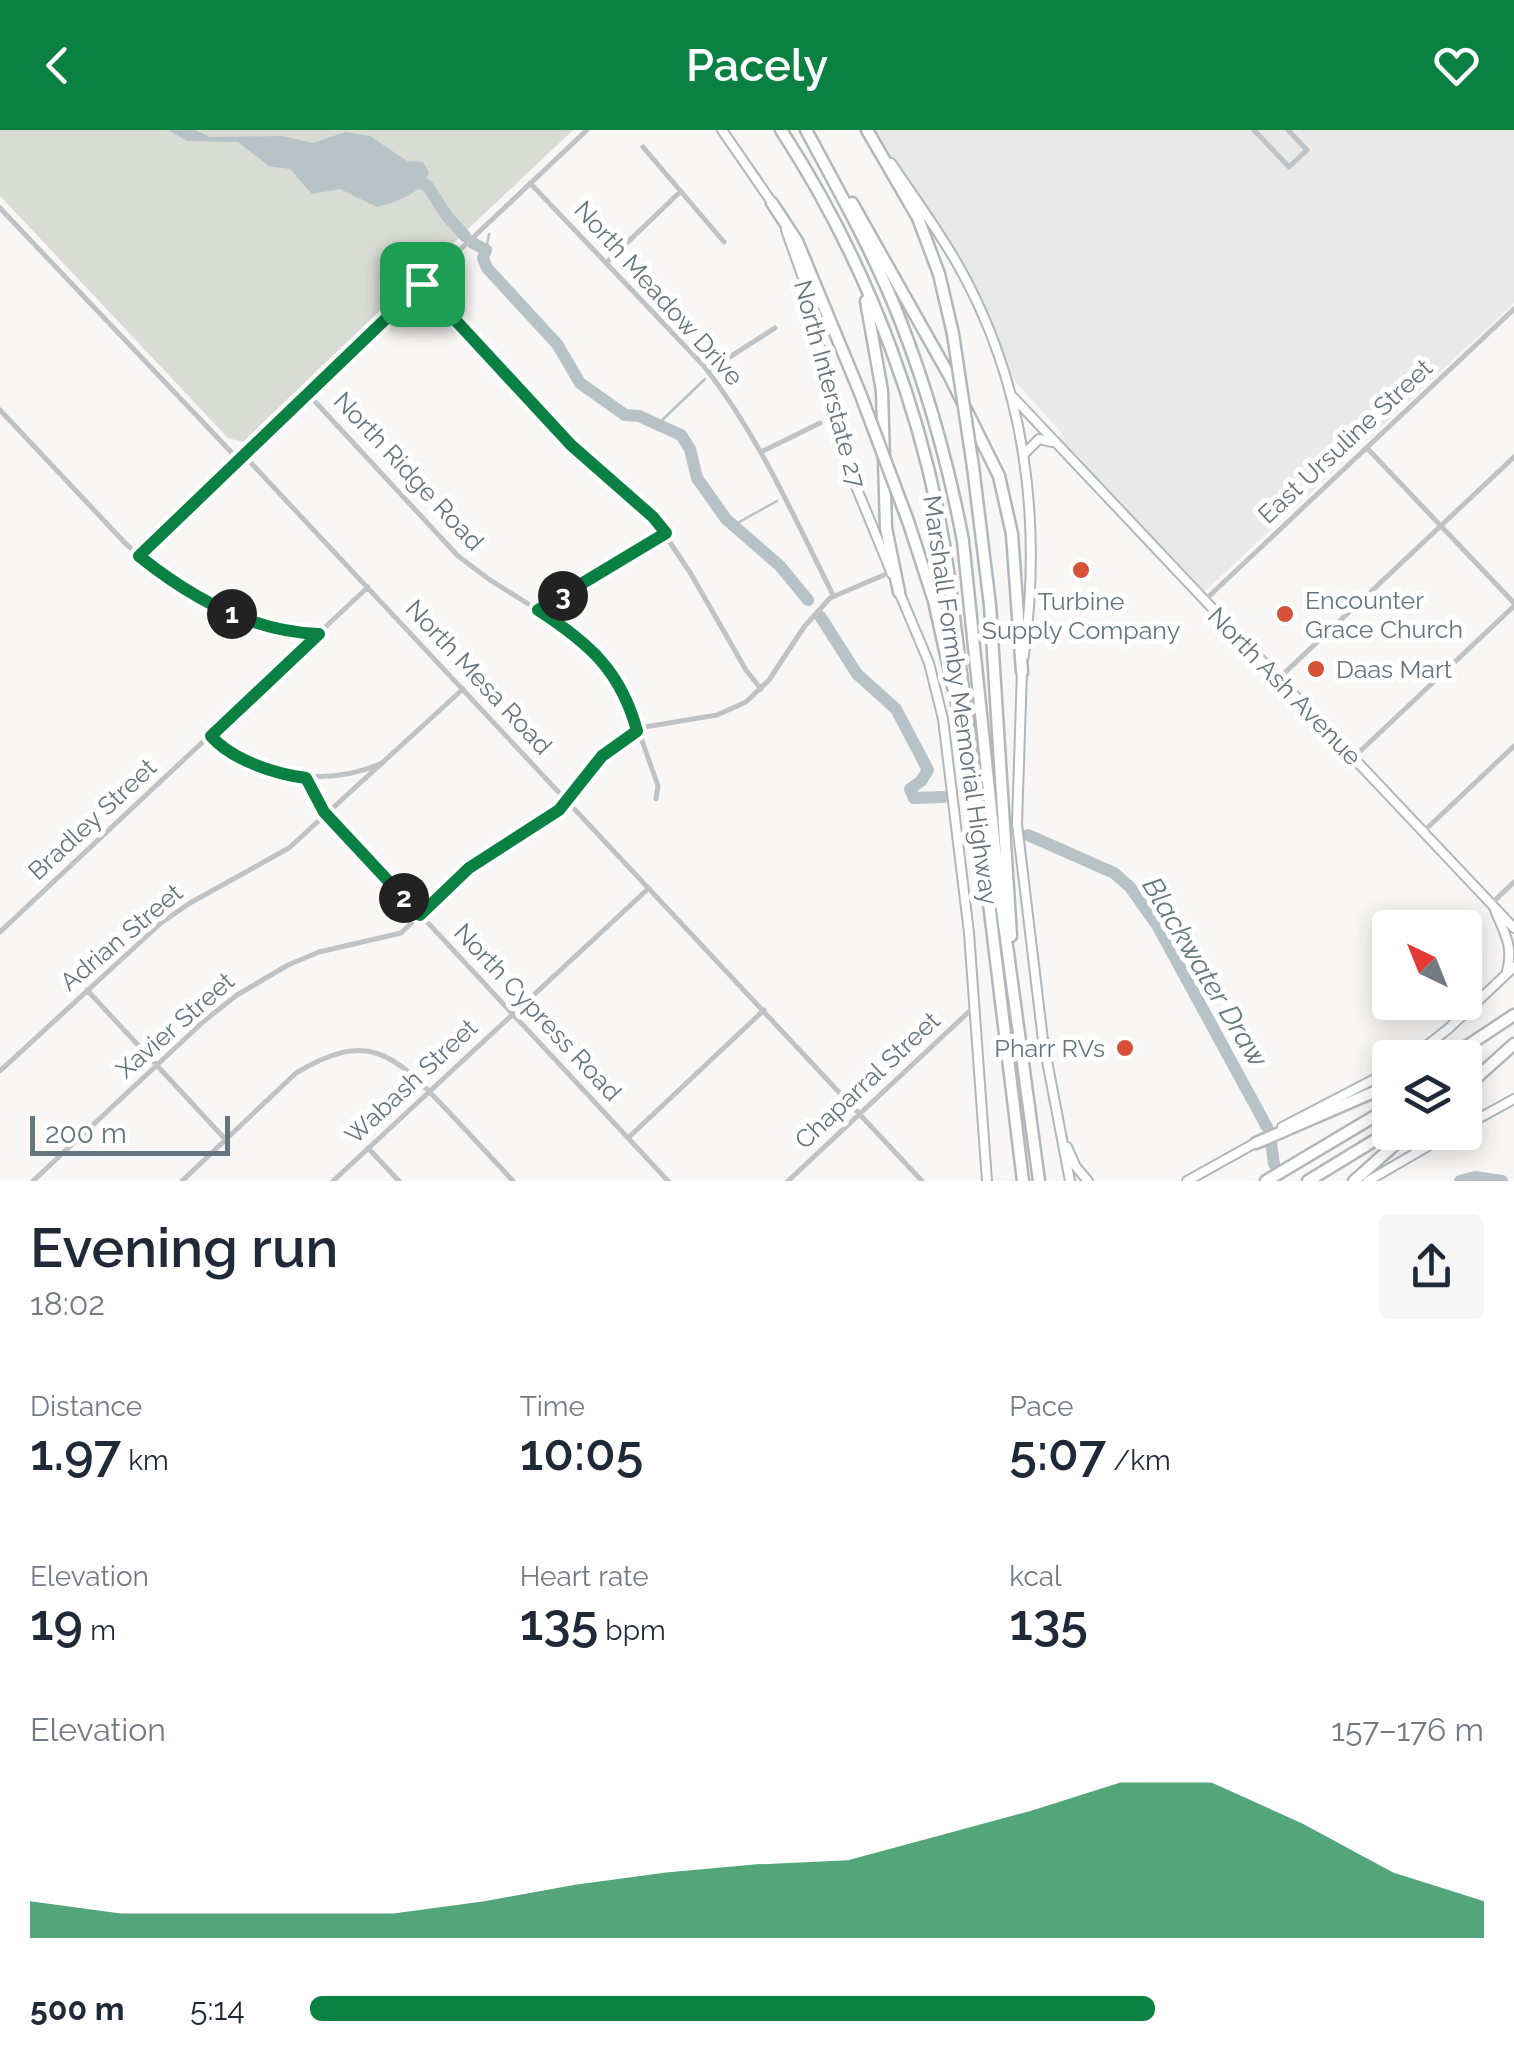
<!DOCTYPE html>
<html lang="en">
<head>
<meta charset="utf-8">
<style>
  :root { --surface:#fff; --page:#f6f6f7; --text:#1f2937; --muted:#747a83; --accent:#0b8043 }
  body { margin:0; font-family:Raleway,sans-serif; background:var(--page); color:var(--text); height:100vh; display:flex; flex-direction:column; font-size:38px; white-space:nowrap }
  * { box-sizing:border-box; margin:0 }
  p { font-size:32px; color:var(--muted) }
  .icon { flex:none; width:55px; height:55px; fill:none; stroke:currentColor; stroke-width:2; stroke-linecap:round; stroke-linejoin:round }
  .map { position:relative; height:1051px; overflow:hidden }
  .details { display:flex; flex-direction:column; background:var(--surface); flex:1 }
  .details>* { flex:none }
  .needle { width:65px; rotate:317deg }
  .fabs { position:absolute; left:1372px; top:780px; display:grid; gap:20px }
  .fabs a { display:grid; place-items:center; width:110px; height:110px; border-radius:10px; background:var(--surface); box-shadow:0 5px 25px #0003; font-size:50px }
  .scale { position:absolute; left:30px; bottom:25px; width:200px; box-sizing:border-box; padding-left:10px; border:5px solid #65757e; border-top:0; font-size:28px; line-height:35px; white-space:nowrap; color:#65757e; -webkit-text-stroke:8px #fff; paint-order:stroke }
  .pin { position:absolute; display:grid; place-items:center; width:85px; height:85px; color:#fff; margin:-42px; border-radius:20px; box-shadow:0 5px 15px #0006 }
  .km { position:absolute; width:50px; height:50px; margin:-25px; border-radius:50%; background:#222; color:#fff; font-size:28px; line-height:50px; text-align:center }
  .round { display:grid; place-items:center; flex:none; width:105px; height:105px; border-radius:10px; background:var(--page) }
  .head { display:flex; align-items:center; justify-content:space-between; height:170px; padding:0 30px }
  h1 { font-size:55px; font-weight:600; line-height:75px }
  .stats { display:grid; grid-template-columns:repeat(3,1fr); gap:15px; height:170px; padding:10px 30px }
  .stats div { display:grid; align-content:center }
  .stats b { font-size:50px; font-weight:600 }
  .stats small { font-size:28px; font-weight:400 }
  .stats p { font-size:28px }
  .chart { height:280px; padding:20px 30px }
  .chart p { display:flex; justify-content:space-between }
  .chart svg { width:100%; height:180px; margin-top:10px; fill:var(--accent); opacity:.7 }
  ul { padding:0 30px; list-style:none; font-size:32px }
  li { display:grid; grid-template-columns:160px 120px 1fr; align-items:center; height:75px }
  li i { height:25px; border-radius:12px; background:var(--accent) }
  header { display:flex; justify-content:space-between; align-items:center; height:130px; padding:0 30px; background:var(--accent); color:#fff; font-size:45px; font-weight:600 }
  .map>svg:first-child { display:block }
  .built { fill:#e8e9e8 }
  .green { fill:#d8dcd4 }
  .water { fill:#b6c2c6 }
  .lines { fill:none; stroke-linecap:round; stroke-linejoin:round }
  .stream { stroke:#b6c2c6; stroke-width:2.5 }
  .river { stroke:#b6c2c6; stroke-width:12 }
  .secondary-casing { stroke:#b1b7bb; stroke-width:12 }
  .highway-casing { stroke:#b2b7b9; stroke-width:15 }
  .street { stroke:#bfc3c6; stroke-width:5 }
  .secondary { stroke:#fff; stroke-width:8 }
  .highway { stroke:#fff; stroke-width:10 }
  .highway-bridge-casing { stroke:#b2b7b9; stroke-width:15; stroke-linecap:butt }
  .highway-bridge { stroke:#fff; stroke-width:10 }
  .route-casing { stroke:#fff; stroke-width:20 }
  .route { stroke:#0b8043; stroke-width:12 }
  .poi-dot { fill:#d55137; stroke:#fff; stroke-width:4 }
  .labels { text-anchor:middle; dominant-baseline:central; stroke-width:10; stroke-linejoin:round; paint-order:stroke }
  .street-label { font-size:25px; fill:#65757e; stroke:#fff }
  .poi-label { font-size:25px; fill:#65757e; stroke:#fff; text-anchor:start }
  .water-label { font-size:28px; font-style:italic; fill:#657a7f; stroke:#fff }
</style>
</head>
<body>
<header><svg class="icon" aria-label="back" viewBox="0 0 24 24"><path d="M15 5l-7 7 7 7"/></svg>Pacely<svg class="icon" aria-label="heart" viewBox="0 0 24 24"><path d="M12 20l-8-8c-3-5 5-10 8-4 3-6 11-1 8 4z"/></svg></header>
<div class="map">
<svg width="1514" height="1051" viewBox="0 0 1514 1051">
  <rect width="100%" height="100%" fill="#f8f7f5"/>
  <path class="built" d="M874 0H1514V173L1205 461 1058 308 1062 303 1012 248 961 133Z"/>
  <path class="green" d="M0 0H573L243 312 228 308 0 66Z"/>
  <path class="water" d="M168 0H195L210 7 282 6 313 13 345 2 370 6 407 31 423 32 429 42C424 63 396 72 377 77L340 59 312 64 290 39 269 36 238 12 187 11Z"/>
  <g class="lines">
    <path class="stream" d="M486 120 489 104
      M659 293 705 249
      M732 396 777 371"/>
    <path class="river" d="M408 51 427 55 447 86 465 106
      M473 113 486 120 483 128 487 138 557 214 580 253 625 285 639 286 681 305 690 319 697 348 726 389 780 436 808 470
      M820 486 857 544 896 579 928 640 921 651 910 659 914 668 943 667
      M1028 705 1114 743 1130 757 1157 795 1267 997
      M1271 1012 1274 1034
      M1460 1051 1475 1047 1502 1051"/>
    <defs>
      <path id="secondary" d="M722 0 773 74
        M891 33C914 67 938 100 958 135 1026 255 1042 391 1024 526
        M786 100 803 148 850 342 892 444
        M1013 267 1514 798
        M1024 324 1039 309 1052 312
        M897 457 929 533 943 589 969 803 987 1051
        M1022 540 1017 694 1043 910 1070 1051
        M1495 780C1504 803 1514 816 1507 841
        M1411 928 1448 899 1514 837
        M1465 996 1514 969
        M1282 997 1390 941
        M1067 1017 1076 1037 1088 1051
        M1187 1051 1257 1012
        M1368 1051 1452 1002"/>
      <path id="highway" d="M781 0C869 135 929 294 950 454L1023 1051
        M806 0C840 63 876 127 902 195 929 265 949 337 963 411L999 757 1039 1051
        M867 0 918 88 939 144 953 204
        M772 73 797 111 860 263
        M852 73 949 245 999 346 1012 404 1022 542
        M866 171 882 261 886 398 899 462
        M973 337 990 475 1011 806
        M908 391 934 471 957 574
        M1449 928 1514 885
        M1465 958 1514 914
        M1256 1013 1390 955
        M1266 1051 1390 977
        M1308 1051 1390 1001
        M1354 1051 1409 1002"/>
    </defs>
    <use href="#secondary" class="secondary-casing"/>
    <use href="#highway" class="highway-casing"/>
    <path class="street" d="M1254 0 1289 37 1307 20 1288 0
      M643 17 724 112
      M530 53 703 235C758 304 794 387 833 465
      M0 78 233 324 251 333 922 1051
      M606 133 681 61
      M422 154 571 315 653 387 691 444 746 540 761 559
      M708 241 775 198
      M308 264 458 426 490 450 568 499 603 530 633 585 658 656 656 669
      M0 280 126 414C178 462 248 502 319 504
      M1367 318 1514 473
      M761 322 820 293
      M139 426 239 328 587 0
      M1206 469 1514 179
      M540 479 666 403
      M1278 549 1514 327
      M211 606C224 621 239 627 258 634 300 649 337 652 380 634
      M1353 628 1514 476
      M306 647 324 681 668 1051
      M1423 702 1514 616
      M1491 774 1514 752
      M0 802 368 457
      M87 860 226 1010
      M0 941 161 793 190 773 289 718 463 559
      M628 1008 764 880
      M368 1018 399 1051
      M33 1051 204 891 237 865 288 835 319 822 401 803 469 739 559 680 591 638 618 614 645 597 717 585 746 572 769 550 804 497 830 468 891 442
      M182 1051 296 943C367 900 393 923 443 976 467 1001 490 1026 513 1051
      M333 1051 649 758
      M788 1051 974 877"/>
    <use href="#secondary" class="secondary"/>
    <use href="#highway" class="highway"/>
    <defs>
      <path id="highway-bridge" d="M953 204 973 337
        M860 263 908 391"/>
    </defs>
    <use href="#highway-bridge" class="highway-bridge-casing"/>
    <use href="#highway-bridge" class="highway-bridge"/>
  </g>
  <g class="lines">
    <defs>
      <path id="route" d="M422 154 571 315 653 387 666 403 538 480C589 513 621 541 637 601L602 626 559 680 469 738 420 785 324 682 306 648C275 644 232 630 211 606L319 504C253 502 190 467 139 426Z"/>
    </defs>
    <use href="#route" class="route-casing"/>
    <use href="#route" class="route"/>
  </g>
  <g class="poi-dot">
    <circle cx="1081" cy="440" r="10"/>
    <circle cx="1285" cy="484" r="10"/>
    <circle cx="1316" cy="539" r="10"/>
    <circle cx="1125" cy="918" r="10"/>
  </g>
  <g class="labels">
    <g class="street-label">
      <text transform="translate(659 163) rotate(48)">North Meadow Drive</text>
      <text transform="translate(830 254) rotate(75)">North Interstate 27</text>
      <text transform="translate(1345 311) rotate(-43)">East Ursuline Street</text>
      <text transform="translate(409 341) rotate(47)">North Ridge Road</text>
      <text transform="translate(479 547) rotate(47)">North Mesa Road</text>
      <text transform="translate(1285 556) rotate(46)">North Ash Avenue</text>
      <text transform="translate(961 570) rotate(82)">Marshall Formby Memorial Highway</text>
      <text transform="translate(92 689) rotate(-43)">Bradley Street</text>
      <text transform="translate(121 807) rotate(-40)">Adrian Street</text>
      <text transform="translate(538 882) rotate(47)">North Cypress Road</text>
      <text transform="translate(175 895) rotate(-41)">Xavier Street</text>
      <text transform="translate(867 950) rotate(-43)">Chaparral Street</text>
      <text transform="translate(411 951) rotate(-43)">Wabash Street</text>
    </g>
    <g class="poi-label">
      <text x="1305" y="470">Encounter<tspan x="1305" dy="29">Grace Church</tspan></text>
      <text x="1081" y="471" text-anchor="middle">Turbine<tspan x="1081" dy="29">Supply Company</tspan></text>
      <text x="1336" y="539">Daas Mart</text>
      <text x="1105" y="918" text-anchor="end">Pharr RVs</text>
    </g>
    <g class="water-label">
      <text transform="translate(1205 842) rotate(59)">Blackwater Draw</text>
    </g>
  </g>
</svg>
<div class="fabs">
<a><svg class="needle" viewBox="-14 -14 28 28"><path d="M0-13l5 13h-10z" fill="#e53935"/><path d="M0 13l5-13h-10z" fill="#747a83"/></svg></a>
<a><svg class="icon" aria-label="layers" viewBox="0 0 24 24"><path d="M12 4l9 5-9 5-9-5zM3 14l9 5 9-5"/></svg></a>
</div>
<div class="scale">200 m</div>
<div class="pin" style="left:422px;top:154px;background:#1e9e55"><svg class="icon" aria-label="arrive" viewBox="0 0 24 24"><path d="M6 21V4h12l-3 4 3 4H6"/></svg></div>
<b class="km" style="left:232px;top:484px">1</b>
<b class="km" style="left:404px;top:768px">2</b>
<b class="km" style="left:563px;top:466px">3</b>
</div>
<section class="details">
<div class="head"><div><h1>Evening run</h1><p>18:02</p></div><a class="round"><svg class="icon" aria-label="share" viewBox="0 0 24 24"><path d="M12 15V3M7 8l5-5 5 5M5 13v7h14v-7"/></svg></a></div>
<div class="stats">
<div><p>Distance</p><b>1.97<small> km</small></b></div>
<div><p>Time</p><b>10:05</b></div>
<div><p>Pace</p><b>5:07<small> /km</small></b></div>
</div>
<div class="stats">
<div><p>Elevation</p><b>19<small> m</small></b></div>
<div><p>Heart rate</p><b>135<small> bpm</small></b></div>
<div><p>kcal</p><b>135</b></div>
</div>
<div class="chart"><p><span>Elevation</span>157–176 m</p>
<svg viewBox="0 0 160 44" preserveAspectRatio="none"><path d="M0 44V35L10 38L20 38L30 38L40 38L50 35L60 31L70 28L80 26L90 25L100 19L110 13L120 6L130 6L140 16L150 28L160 35V44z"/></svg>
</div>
<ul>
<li><b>500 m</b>5:14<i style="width:72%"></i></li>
</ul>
</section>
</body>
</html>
